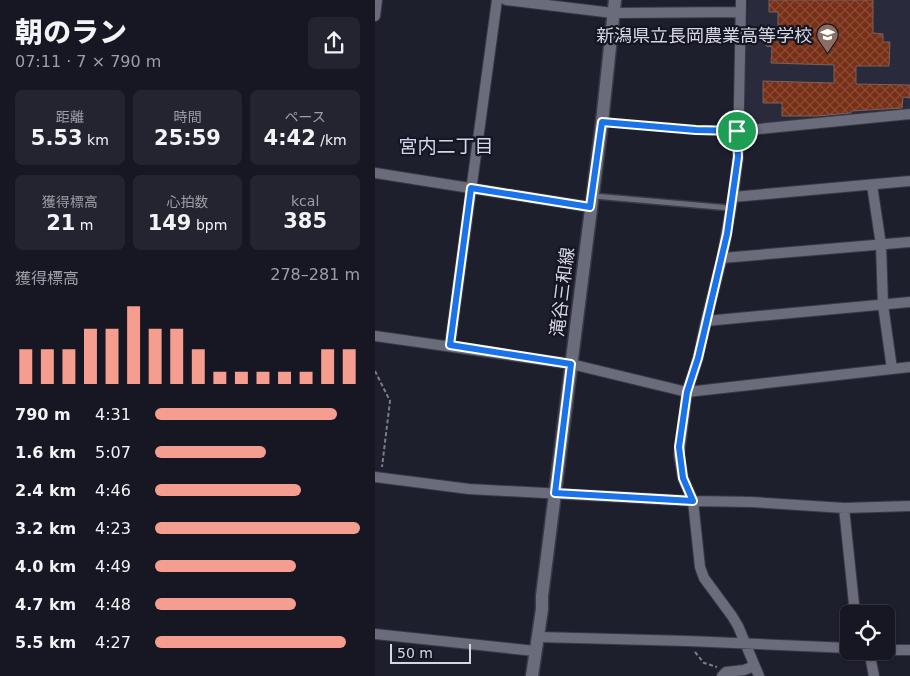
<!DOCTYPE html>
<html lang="ja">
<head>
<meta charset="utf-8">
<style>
  :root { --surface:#161722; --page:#23242f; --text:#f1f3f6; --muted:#9e9fa5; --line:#353640; --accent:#f59d8f }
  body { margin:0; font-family:"DejaVu Sans","Noto Sans JP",sans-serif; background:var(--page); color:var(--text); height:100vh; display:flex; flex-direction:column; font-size:19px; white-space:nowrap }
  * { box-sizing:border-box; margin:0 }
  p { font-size:16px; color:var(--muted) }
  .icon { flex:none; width:28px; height:28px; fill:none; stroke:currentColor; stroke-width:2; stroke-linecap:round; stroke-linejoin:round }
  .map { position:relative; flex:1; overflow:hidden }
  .details { display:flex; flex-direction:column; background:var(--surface); width:375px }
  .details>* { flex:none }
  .controls { position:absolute; left:465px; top:605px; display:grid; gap:10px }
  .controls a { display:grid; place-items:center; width:55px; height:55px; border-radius:8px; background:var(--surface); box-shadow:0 1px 4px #0004,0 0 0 1px var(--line); font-size:25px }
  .scale { position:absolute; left:15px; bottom:12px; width:81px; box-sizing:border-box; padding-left:5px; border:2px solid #d6d7e1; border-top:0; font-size:14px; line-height:18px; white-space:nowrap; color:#d6d7e1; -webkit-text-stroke:4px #151623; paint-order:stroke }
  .pin { position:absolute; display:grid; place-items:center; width:42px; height:42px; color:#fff; margin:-21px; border:2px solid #fff; border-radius:50%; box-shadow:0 1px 5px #0007 }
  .round { display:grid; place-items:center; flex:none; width:52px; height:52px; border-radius:8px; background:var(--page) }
  .head { display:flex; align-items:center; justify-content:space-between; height:85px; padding:0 15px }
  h1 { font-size:28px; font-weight:800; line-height:38px }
  .metrics { display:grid; grid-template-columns:repeat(3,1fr); gap:8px; height:85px; padding:5px 15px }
  .metrics div { display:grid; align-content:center; border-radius:8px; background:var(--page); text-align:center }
  .metrics b { font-size:21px; font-weight:800 }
  .metrics small { font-size:14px; font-weight:400 }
  .metrics p { font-size:14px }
  .chart { height:140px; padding:10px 15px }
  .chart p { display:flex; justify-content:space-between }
  .chart svg { width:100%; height:90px; margin-top:5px; stroke:var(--accent); stroke-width:6 }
  ul { padding:0 15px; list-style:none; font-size:16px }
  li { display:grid; grid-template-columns:80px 60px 1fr; align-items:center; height:38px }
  li i { height:12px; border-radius:6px; background:var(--accent) }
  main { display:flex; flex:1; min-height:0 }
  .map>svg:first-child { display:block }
  .built { fill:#292a3c }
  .building { fill:url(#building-cross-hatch); stroke:#76635d }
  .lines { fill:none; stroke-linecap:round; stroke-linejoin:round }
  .lane-casing { stroke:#3a3a46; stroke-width:8 }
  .street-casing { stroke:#3a3a46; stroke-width:12 }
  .secondary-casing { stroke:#3a3a46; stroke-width:15 }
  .path { stroke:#7c7d89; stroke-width:2; stroke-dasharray:4 2.5; stroke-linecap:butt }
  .lane { stroke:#6a6c7c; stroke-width:5 }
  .street { stroke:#6a6c7c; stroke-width:10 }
  .secondary { stroke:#6a6c7c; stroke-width:12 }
  .route-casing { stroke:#fff; stroke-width:10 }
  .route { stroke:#1a73e8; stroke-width:6 }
  .labels { text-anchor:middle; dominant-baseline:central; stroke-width:4.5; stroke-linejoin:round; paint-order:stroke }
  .poi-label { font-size:18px; fill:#d6d7e1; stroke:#151623; text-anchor:end }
  .street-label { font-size:18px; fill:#d6d7e1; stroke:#151623 }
  .neighbourhood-label { font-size:19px; fill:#d4d6e9; stroke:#151623 }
</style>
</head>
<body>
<main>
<section class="details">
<div class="head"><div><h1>朝のラン</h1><p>07:11 · 7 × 790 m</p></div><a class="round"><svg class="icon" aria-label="share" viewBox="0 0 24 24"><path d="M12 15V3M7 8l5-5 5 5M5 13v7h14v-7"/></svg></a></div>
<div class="metrics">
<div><p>距離</p><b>5.53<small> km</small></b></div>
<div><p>時間</p><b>25:59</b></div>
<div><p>ペース</p><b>4:42<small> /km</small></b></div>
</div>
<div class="metrics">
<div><p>獲得標高</p><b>21<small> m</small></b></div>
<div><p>心拍数</p><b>149<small> bpm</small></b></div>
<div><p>kcal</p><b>385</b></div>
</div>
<div class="chart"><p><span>獲得標高</span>278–281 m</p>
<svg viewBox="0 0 160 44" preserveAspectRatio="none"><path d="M5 44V27M15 44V27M25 44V27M35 44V17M45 44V17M55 44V6M65 44V17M75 44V17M85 44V27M95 44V38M105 44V38M115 44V38M125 44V38M135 44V38M145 44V27M155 44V27"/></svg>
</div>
<ul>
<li><b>790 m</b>4:31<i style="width:89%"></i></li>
<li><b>1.6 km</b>5:07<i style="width:54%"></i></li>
<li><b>2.4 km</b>4:46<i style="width:71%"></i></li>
<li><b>3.2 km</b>4:23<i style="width:100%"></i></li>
<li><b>4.0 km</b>4:49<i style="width:69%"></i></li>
<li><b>4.7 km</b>4:48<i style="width:69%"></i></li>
<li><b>5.5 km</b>4:27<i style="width:93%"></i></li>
</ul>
</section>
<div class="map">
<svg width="535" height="676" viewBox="0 0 535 676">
  <defs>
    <pattern id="building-cross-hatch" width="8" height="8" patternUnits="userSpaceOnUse" patternTransform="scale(1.25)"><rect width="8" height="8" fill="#772f16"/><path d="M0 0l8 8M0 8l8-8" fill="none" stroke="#8a4c38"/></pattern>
  </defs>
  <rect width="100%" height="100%" fill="#1e1f2d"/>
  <path class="built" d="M373 0H535V108L367 126Z"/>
  <path class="building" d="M394 0H498V33L508 34V42H515L514 66H481V84L535 85V98L528 97 527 108 476 111V113L442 116H407V103H388V81L459 83V65L396 63 397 47 391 46V34H398V30L403 31V12H394Z"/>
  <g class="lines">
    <defs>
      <path id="lane" d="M227 122 321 130 363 131
        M219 196 355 208"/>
      <path id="street" d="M131 0 238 13 365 12
        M366 0 363 157 358 197 347 258 331 321 323 358 312 392 304 455 308 478 318 501 325 567 329 578 357 616 363 626 384 676
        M0 16 2 0
        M363 131 535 114
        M0 173 215 207
        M497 185 506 245 508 305 517 369
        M358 197 535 181
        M347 258 535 242
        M331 321 535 302
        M0 336 196 364 312 392 535 367
        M75 345 122 0
        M0 477 94 489 318 501 377 502 469 508 535 506
        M469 508 480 614
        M0 634 160 651
        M163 637 313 641 474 648
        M511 650H535
        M494 651 499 676
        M347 676 351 672 369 670 379 666"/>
      <path id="secondary" d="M157 676 167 609V596L227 122 240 0"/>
    </defs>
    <use href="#lane" class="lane-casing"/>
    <use href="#street" class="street-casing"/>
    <use href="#secondary" class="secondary-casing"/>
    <path class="path" d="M0 371 15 401 7 467
      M320 652 329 663 342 667"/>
    <use href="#lane" class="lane"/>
    <use href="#street" class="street"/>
    <use href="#secondary" class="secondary"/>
  </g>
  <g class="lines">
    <defs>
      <path id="route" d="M227 122 321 130 362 131 363 157 352 234 323 358 312 392 304 447 308 478 318 501 180 493 196 364 75 345 96 188 215 207Z"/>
    </defs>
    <use href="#route" class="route-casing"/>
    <use href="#route" class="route"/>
  </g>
  <defs>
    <symbol id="school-pin" viewBox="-11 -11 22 30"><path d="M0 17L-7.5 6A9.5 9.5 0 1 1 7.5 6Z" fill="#8d6e63" stroke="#151623"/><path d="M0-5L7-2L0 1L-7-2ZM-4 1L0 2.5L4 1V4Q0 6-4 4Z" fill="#fff"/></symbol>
  </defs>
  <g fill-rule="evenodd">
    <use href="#school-pin" x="440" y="22" width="25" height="34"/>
  </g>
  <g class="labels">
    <g class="poi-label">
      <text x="437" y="35">新潟県立長岡農業高等学校</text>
    </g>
    <g class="street-label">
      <text transform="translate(187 292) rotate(-83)">滝谷三和線</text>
    </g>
    <g class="neighbourhood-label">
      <text x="71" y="146">宮内二丁目</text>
    </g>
  </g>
</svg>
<div class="controls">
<a><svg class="icon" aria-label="locate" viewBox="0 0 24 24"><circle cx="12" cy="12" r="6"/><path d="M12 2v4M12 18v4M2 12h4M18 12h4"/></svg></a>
</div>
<div class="scale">50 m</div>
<div class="pin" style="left:362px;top:131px;background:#1e9e55"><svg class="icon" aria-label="arrive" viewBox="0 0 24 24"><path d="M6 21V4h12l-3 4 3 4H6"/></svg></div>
</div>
</main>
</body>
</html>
